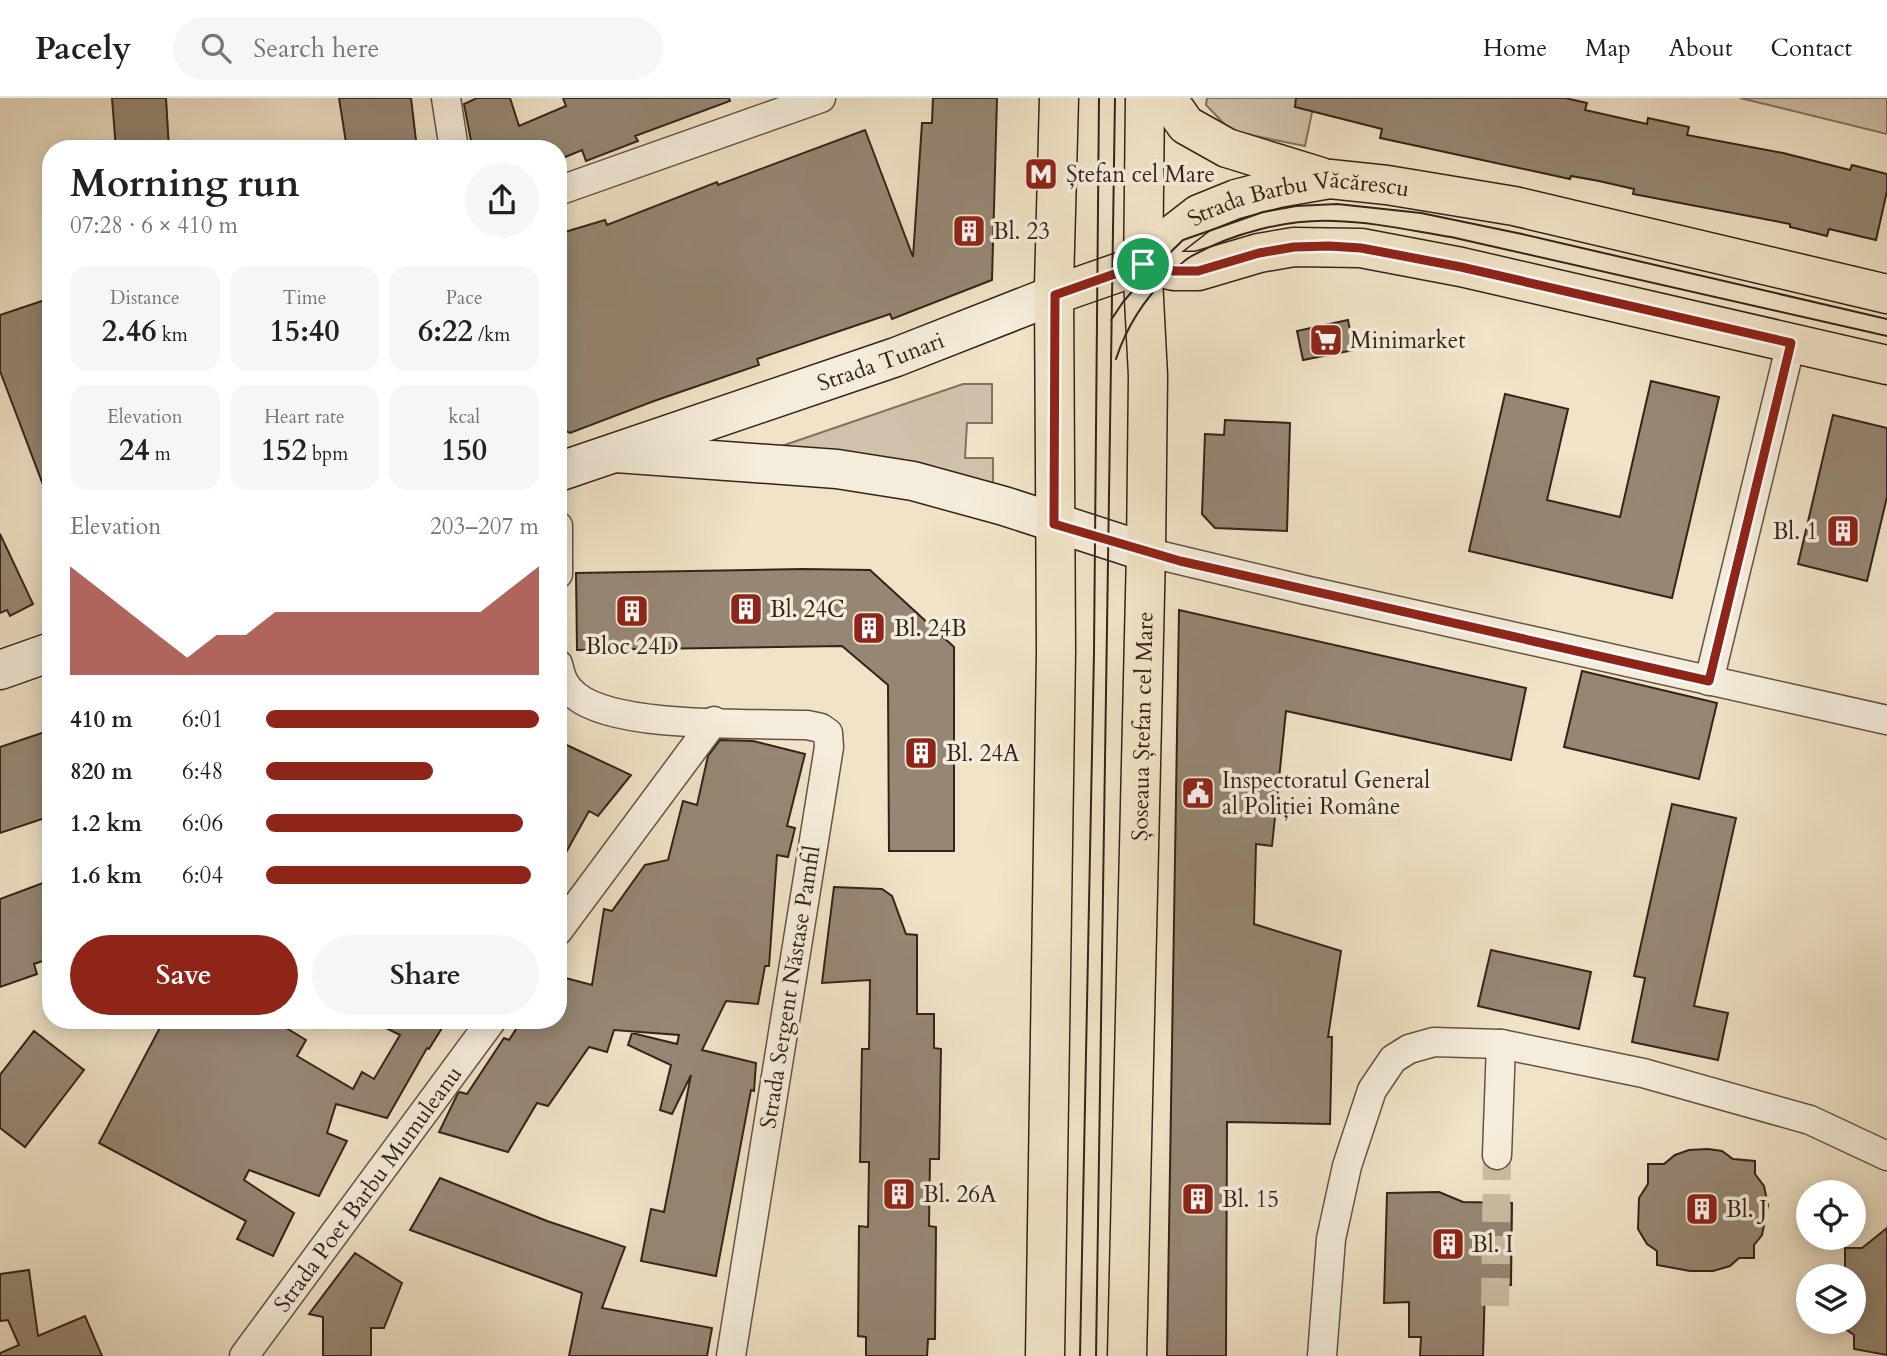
<!DOCTYPE html>
<html lang="en">
<head>
<meta charset="utf-8">
<style>
  :root { --surface:#fff; --page:#f6f6f6; --text:#202124; --muted:#757577; --line:#e0e0e0; --accent:#8f2418 }
  body { margin:0; font-family:Cardo,serif; background:var(--page); color:var(--text); height:100vh; display:flex; flex-direction:column; font-size:26px; white-space:nowrap }
  * { box-sizing:border-box; margin:0 }
  p { font-size:23px; color:var(--muted) }
  .icon { flex:none; width:38px; height:38px; fill:none; stroke:currentColor; stroke-width:2; stroke-linecap:round; stroke-linejoin:round }
  .map { position:relative; flex:1; overflow:hidden }
  .drawer { position:absolute; left:42px; top:42px; width:525px; height:889px; display:flex; flex-direction:column; background:var(--surface); border-radius:28px; box-shadow:0 4px 18px #0003 }
  .drawer>* { flex:none }
  .controls { position:absolute; left:1796px; top:1082px; display:grid; gap:14px }
  .controls a { display:grid; place-items:center; width:70px; height:70px; border-radius:50%; background:var(--surface); box-shadow:0 4px 18px #0003; font-size:35px }
  .pin { position:absolute; display:grid; place-items:center; width:60px; height:60px; color:#fff; margin:-30px; border:4px solid #fff; border-radius:50%; box-shadow:0 2px 7px #0007 }
  .round { display:grid; place-items:center; flex:none; width:74px; height:74px; border-radius:37px; background:var(--page) }
  .head { display:flex; align-items:center; justify-content:space-between; height:119px; padding:0 28px }
  h1 { font-size:38px; font-weight:700; line-height:52px }
  .figures { display:grid; grid-template-columns:repeat(3,1fr); gap:10px; height:119px; padding:7px 28px }
  .figures div { display:grid; align-content:center; border-radius:18px; background:var(--page); text-align:center }
  .figures b { font-size:30px; font-weight:700 }
  .figures small { font-size:19px; font-weight:400 }
  .figures p { font-size:19px }
  .chart { height:196px; padding:14px 28px }
  .chart p { display:flex; justify-content:space-between }
  .chart svg { width:100%; height:126px; margin-top:7px; fill:var(--accent); opacity:.7 }
  .primary-button { display:flex; gap:14px; margin-top:auto; padding:14px 28px }
  .primary-button a { flex:1; height:80px; border-radius:42px; background:var(--accent); color:#fff; font-size:28px; font-weight:700; line-height:80px; text-align:center }
  .primary-button a+a { background:var(--page); color:var(--text) }
  ul { padding:0 28px; list-style:none; font-size:23px }
  li { display:grid; grid-template-columns:112px 84px 1fr; align-items:center; height:52px }
  li i { height:18px; border-radius:9px; background:var(--accent) }
  header { display:flex; align-items:center; gap:42px; box-sizing:border-box; height:98px; padding:0 35px; background:var(--surface); border-bottom:2px solid var(--line) }
  header strong { font-size:33px }
  nav { display:flex; gap:38px; margin-inline-start:auto; font-size:24px }
  .search { width:490px; height:63px; background:var(--page); display:flex; align-items:center; gap:18px; box-sizing:border-box; padding:0 24px; border-radius:38px; color:var(--muted); font-size:26px }
  .map>svg:first-child { display:block }
  .green { fill:#d0c2aa; stroke:#827262; stroke-width:2 }
  .building { fill:#968774; stroke:#35231a; stroke-width:2 }
  .lines { fill:none; stroke-linecap:round; stroke-linejoin:round }
  .street-tunnel { stroke:#cbbda4; stroke-width:28; stroke-dasharray:28 14; stroke-linecap:butt }
  .street-casing { stroke:#645345; stroke-width:31 }
  .secondary-casing { stroke:#35231a; stroke-width:41 }
  .primary-casing { stroke:#35231a; stroke-width:41 }
  .street { stroke:#f5eddb; stroke-width:28 }
  .secondary { stroke:#f5eddb; stroke-width:38 }
  .primary { stroke:#f0e3c7; stroke-width:38 }
  .tram { stroke:#35231a; stroke-width:2 }
  .route-casing { stroke:#fff; stroke-width:14 }
  .route { stroke:#8f2418; stroke-width:9 }
  .labels { text-anchor:middle; dominant-baseline:central; stroke-width:7; stroke-linejoin:round; paint-order:stroke }
  .poi-label { font-size:23px; fill:#35231a; stroke:#f5eddb; text-anchor:start }
  .street-label { font-size:23px; fill:#35231a; stroke:#f5eddb }
</style>
</head>
<body>
<header>
<strong>Pacely</strong>
<div class="search"><svg class="icon" aria-label="search" viewBox="0 0 24 24"><circle cx="10" cy="10" r="6"/><path d="M15 15l6 6"/></svg>Search here</div>
<nav><a>Home</a><a>Map</a><a>About</a><a>Contact</a></nav>
</header>
<div class="map">
<svg width="1887" height="1258" viewBox="0 0 1887 1258">
  <rect width="100%" height="100%" fill="#f0e3c7"/>
  <filter id="stains"><feTurbulence type="fractalNoise" baseFrequency=".00286" numOctaves="4"/><feColorMatrix values="0 0 0 0 .2 0 0 0 0 .09 0 0 0 0 .02 0 0 0 .5 -.17"/></filter>
  <radialGradient id="worn" r=".72"><stop offset=".6" stop-color="#630" stop-opacity="0"/><stop offset="1" stop-color="#630" stop-opacity=".3"/></radialGradient>
  <path class="green" d="M1207 0H1315L1305 48 1231 33 1206 7Z
    M1740 0H1887V36Z
    M963 286H992V325H967L965 360H993V388L767 353Z"/>
  <path class="building" d="M112 0H166L169 51H116Z
    M339 0H411L417 51H347Z
    M477 0H510L519 28 566 8 563 0H729L730 3 635 38 638 43 586 63 582 52 558 62V51H470L472 48 464 6Z
    M933 0H997L992 182 892 221 890 216 757 261 759 267 654 303 570 335 558 329V136L605 122 607 127 717 84 718 87 865 32 913 159 922 25H932Z
    M1296 0H1565L1587 5 1585 12 1647 26 1648 20 1689 29 1687 37 1783 55 1850 72 1852 67 1887 76V93L1876 142 1829 131 1827 138 1790 129V126L1633 96 1634 91 1599 83 1571 78 1570 81 1380 40 1382 31 1295 9Z
    M51 200V399L48 400 0 273V217Z
    M1348 222 1354 252 1303 262 1297 233Z
    M1651 283 1719 299 1672 500 1469 453 1505 296 1568 311 1547 402 1620 419Z
    M1833 317 1887 330V399L1867 483 1798 466Z
    M1225 322 1290 325 1287 433 1215 430 1202 416 1205 336 1224 337Z
    M0 436 33 506 10 518 7 512 0 515Z
    M803 471 870 472 954 549V753H889L888 587 842 548 577 552 576 475Z
    M1179 512 1526 590 1511 662 1286 613 1272 748 1256 746 1254 826 1341 853 1328 939H1332L1330 1026 1227 1024 1226 1258H1167Z
    M1582 573 1717 605 1699 681 1564 649Z
    M51 632V718L0 735V649Z
    M720 642 753 643 805 656 787 728 795 730 788 759 777 757 769 868H765L758 906 726 903 702 952 756 965 754 993 751 992 716 1178 641 1163 651 1111 664 1114 691 977 672 1016 660 1012 671 967 628 947 632 935 677 946 679 937 614 932 607 954 589 949 548 1008 537 1005 508 1054 439 1034 458 995 460 994 467 996 504 940 509 942 522 922H558V878L592 887 604 811 612 813 645 767 668 762 683 703 697 707 708 658Z
    M558 643 631 677 598 718 589 713 558 769Z
    M1672 706 1736 720 1694 908 1728 915 1718 962 1632 944 1645 880 1634 878Z
    M51 782V860L34 866 37 876 0 889V801Z
    M834 789 882 791 892 798 906 836 917 837V916H934V950L941 951 939 1061H930L929 1128 936 1129 935 1241H928L927 1258H866V1239L858 1238 859 1128 868 1129 869 1064H860L862 951H869L870 882 822 885Z
    M1491 852 1591 874 1579 931 1478 908Z
    M164 922H273L306 942 297 958 353 991 362 974 374 981 400 937 370 922H447L429 951 427 950 387 1020 336 1006 327 1035 347 1043 319 1098 249 1072 244 1082 294 1115 273 1158 237 1141 246 1123 99 1045Z
    M34 933 84 972 25 1049 0 1030V977Z
    M1708 1051 1722 1053 1733 1061 1755 1063V1076L1764 1088 1768 1107 1762 1137 1754 1147V1160H1739L1730 1168 1713 1173H1690L1657 1167V1153L1647 1146 1638 1131 1639 1100 1648 1086V1066H1664L1675 1057 1689 1052Z
    M440 1080 547 1123 625 1149 602 1210 712 1230 707 1258H569L582 1195 410 1132Z
    M1439 1094 1463 1104 1512 1105 1511 1187 1485 1189 1483 1258H1420L1421 1239H1409V1204L1384 1205 1387 1095Z
    M1887 1130V1257L1854 1251V1237L1844 1230 1840 1223H1853V1178H1841L1845 1171V1150H1862Z
    M355 1155 402 1185 384 1230H371V1258H323V1219L309 1216Z
    M29 1172 38 1238 85 1218 102 1258H0V1255L19 1247 8 1222 0 1223V1176Z"/>
  <g class="lines">
    <path class="street-tunnel" d="M1495 1208 1497 1057"/>
    <defs>
      <g id="street">
        <path d="M446 0 454 51"/>
        <path d="M558 93 821 0"/>
        <path d="M558 428V476"/>
        <path d="M1146 454 1305 492 1887 622"/>
        <path d="M558 566C561 579 564 589 576 598 617 631 752 625 807 627L821 630 828 635 829 649 731 1258"/>
        <path d="M1709 583 1791 245"/>
        <path d="M558 833 714 623"/>
        <path d="M1497 1057 1501 946"/>
        <path id="s1" d="M244 1258 492 922"/>
        <path d="M1322 1258 1331 1141 1347 1068 1372 992 1393 961 1409 951 1434 944 1501 946 1643 975 1810 1022 1887 1058"/>
      </g>
      <g id="secondary">
        <path d="M616 355 837 371 913 383 1004 408 1146 454"/>
        <path id="s2" d="M558 374 896 259 1054 197"/>
        <path d="M0 572 51 554"/>
      </g>
      <g id="primary">
        <path d="M1167 0 1186 27 1227 50 1321 79"/>
        <path id="s3" d="M1143 166 1154 151 1199 116 1236 101 1278 90 1330 81 1387 87 1514 108 1887 196"/>
        <path d="M1143 166 1174 173H1198L1259 155 1294 149 1361 150 1461 169 1887 267"/>
        <path d="M1054 197 1143 166"/>
        <path d="M1045 1258 1056 554 1054 188 1059 0"/>
        <path id="s4" d="M1127 1258 1146 454 1148 278 1143 181 1145 0"/>
      </g>
    </defs>
    <use href="#street" class="street-casing"/>
    <use href="#secondary" class="secondary-casing"/>
    <use href="#primary" class="primary-casing"/>
    <use href="#street" class="street"/>
    <use href="#secondary" class="secondary"/>
    <use href="#primary" class="primary"/>
    <path class="tram" d="M1111 222 1123 204 1143 181 1183 142 1263 114 1296 108 1337 106 1421 115 1522 136 1887 221
      M1116 261C1127 227 1144 201 1170 176 1176 171 1183 163 1190 159 1232 135 1287 121 1334 123 1374 124 1413 133 1451 139L1887 238
      M1080 1258 1094 554 1099 0
      M1096 1258 1115 0"/>
  </g>
  <g class="lines">
    <defs>
      <path id="route" d="M1329 148 1361 150 1461 169 1791 245 1709 583 1180 463 1054 426 1055 197 1143 166 1174 173H1198L1259 155 1294 149Z"/>
    </defs>
    <use href="#route" class="route-casing"/>
    <use href="#route" class="route"/>
  </g>
  <defs>
    <symbol id="metro-square" viewBox="-11 -11 22 22"><rect x="-9" y="-9" width="18" height="18" rx="4" fill="#8f2418" stroke="#f5eddb"/><path d="M-5.5 5V-5H-3L0 0L3-5H5.5V5H3V-.5L0 4L-3-.5V5Z" fill="#fff"/></symbol>
    <symbol id="building-square" viewBox="-11 -11 22 22"><rect x="-9" y="-9" width="18" height="18" rx="4" fill="#8f2418" stroke="#f5eddb"/><path d="M-4-6H4V6H1V3H-1V6H-4ZM-2.5-4.3h1.7v1.8h-1.7ZM.8-4.3h1.7v1.8H.8ZM-2.5-1h1.7V.8h-1.7ZM.8-1h1.7V.8H.8Z" fill="#fff"/></symbol>
    <symbol id="supermarket-square" viewBox="-11 -11 22 22"><rect x="-9" y="-9" width="18" height="18" rx="4" fill="#8f2418" stroke="#f5eddb"/><path d="M-6-5.5h2.5l.6 2H6L4.5 2H-2.5L-4.4-4H-6ZM-1.5 3.2a1.3 1.3 0 1 0 .1 0ZM3 3.2a1.3 1.3 0 1 0 .1 0Z" fill="#fff"/></symbol>
    <symbol id="civic-square" viewBox="-11 -11 22 22"><rect x="-9" y="-9" width="18" height="18" rx="4" fill="#8f2418" stroke="#f5eddb"/><path d="M-.6-6.5H3V-4.5H.6V-3L4-1V1h2V6H-6V1h2V-1L-.6-3ZM-1.2 2.5V6h2.4V2.5Z" fill="#fff"/></symbol>
  </defs>
  <g fill-rule="evenodd">
    <use href="#metro-square" x="1022" y="57" width="38" height="38"/>
    <use href="#building-square" x="950" y="114" width="38" height="38"/>
    <use href="#supermarket-square" x="1307" y="223" width="38" height="38"/>
    <use href="#building-square" x="1824" y="414" width="38" height="38"/>
    <use href="#building-square" x="727" y="492" width="38" height="38"/>
    <use href="#building-square" x="613" y="494" width="38" height="38"/>
    <use href="#building-square" x="850" y="511" width="38" height="38"/>
    <use href="#building-square" x="902" y="636" width="38" height="38"/>
    <use href="#civic-square" x="1179" y="676" width="38" height="38"/>
    <use href="#building-square" x="880" y="1077" width="38" height="38"/>
    <use href="#building-square" x="1179" y="1082" width="38" height="38"/>
    <use href="#building-square" x="1683" y="1092" width="38" height="38"/>
    <use href="#building-square" x="1429" y="1127" width="38" height="38"/>
  </g>
  <g class="labels">
    <g class="poi-label">
      <text x="1066" y="76">Ștefan cel Mare</text>
      <text x="993" y="133">Bl. 23</text>
      <text x="1350" y="242">Minimarket</text>
      <text x="1818" y="433" text-anchor="end">Bl. 1</text>
      <text x="770" y="511">Bl. 24C</text>
      <text x="894" y="530">Bl. 24B</text>
      <text x="632" y="548" text-anchor="middle">Bloc 24D</text>
      <text x="946" y="655">Bl. 24A</text>
      <text x="1222" y="682">Inspectoratul General<tspan x="1222" dy="26">al Poliției Române</tspan></text>
      <text x="923" y="1096">Bl. 26A</text>
      <text x="1222" y="1101">Bl. 15</text>
      <text x="1726" y="1111">Bl. J</text>
      <text x="1472" y="1146">Bl. I</text>
    </g>
    <g class="street-label">
      <text stroke="none"><textPath href="#s3" startOffset="178">Strada Barbu Văcărescu</textPath></text>
      <text stroke="none"><textPath href="#s2" startOffset="341">Strada Tunari</textPath></text>
      <text stroke="none"><textPath href="#s4" startOffset="630">Șoseaua Ștefan cel Mare</textPath></text>
      <text transform="translate(790 889) rotate(-81)">Strada Sergent Năstase Pamfil</text>
      <text stroke="none"><textPath href="#s1" startOffset="208">Strada Poet Barbu Mumuleanu</textPath></text>
    </g>
  </g>
  <rect width="100%" height="100%" filter="url(#stains)"/>
  <rect width="100%" height="100%" fill="url(#worn)"/>
</svg>
<div class="controls">
<a><svg class="icon" aria-label="locate" viewBox="0 0 24 24"><circle cx="12" cy="12" r="6"/><path d="M12 2v4M12 18v4M2 12h4M18 12h4"/></svg></a>
<a><svg class="icon" aria-label="layers" viewBox="0 0 24 24"><path d="M12 4l9 5-9 5-9-5zM3 14l9 5 9-5"/></svg></a>
</div>
<div class="pin" style="left:1143px;top:166px;background:#1e9e55"><svg class="icon" aria-label="arrive" viewBox="0 0 24 24"><path d="M6 21V4h12l-3 4 3 4H6"/></svg></div>
<section class="drawer">
<div class="head"><div><h1>Morning run</h1><p>07:28 · 6 × 410 m</p></div><a class="round"><svg class="icon" aria-label="share" viewBox="0 0 24 24"><path d="M12 15V3M7 8l5-5 5 5M5 13v7h14v-7"/></svg></a></div>
<div class="figures">
<div><p>Distance</p><b>2.46<small> km</small></b></div>
<div><p>Time</p><b>15:40</b></div>
<div><p>Pace</p><b>6:22<small> /km</small></b></div>
</div>
<div class="figures">
<div><p>Elevation</p><b>24<small> m</small></b></div>
<div><p>Heart rate</p><b>152<small> bpm</small></b></div>
<div><p>kcal</p><b>150</b></div>
</div>
<div class="chart"><p><span>Elevation</span>203–207 m</p>
<svg viewBox="0 0 160 44" preserveAspectRatio="none"><path d="M0 44V6L10 14L20 22L30 30L40 38L50 30L60 30L70 22L80 22L90 22L100 22L110 22L120 22L130 22L140 22L150 14L160 6V44z"/></svg>
</div>
<ul>
<li><b>410 m</b>6:01<i style="width:100%"></i></li>
<li><b>820 m</b>6:48<i style="width:61%"></i></li>
<li><b>1.2 km</b>6:06<i style="width:94%"></i></li>
<li><b>1.6 km</b>6:04<i style="width:97%"></i></li>
</ul>
<div class="primary-button"><a>Save</a><a>Share</a></div>
</section>
</div>
</body>
</html>
